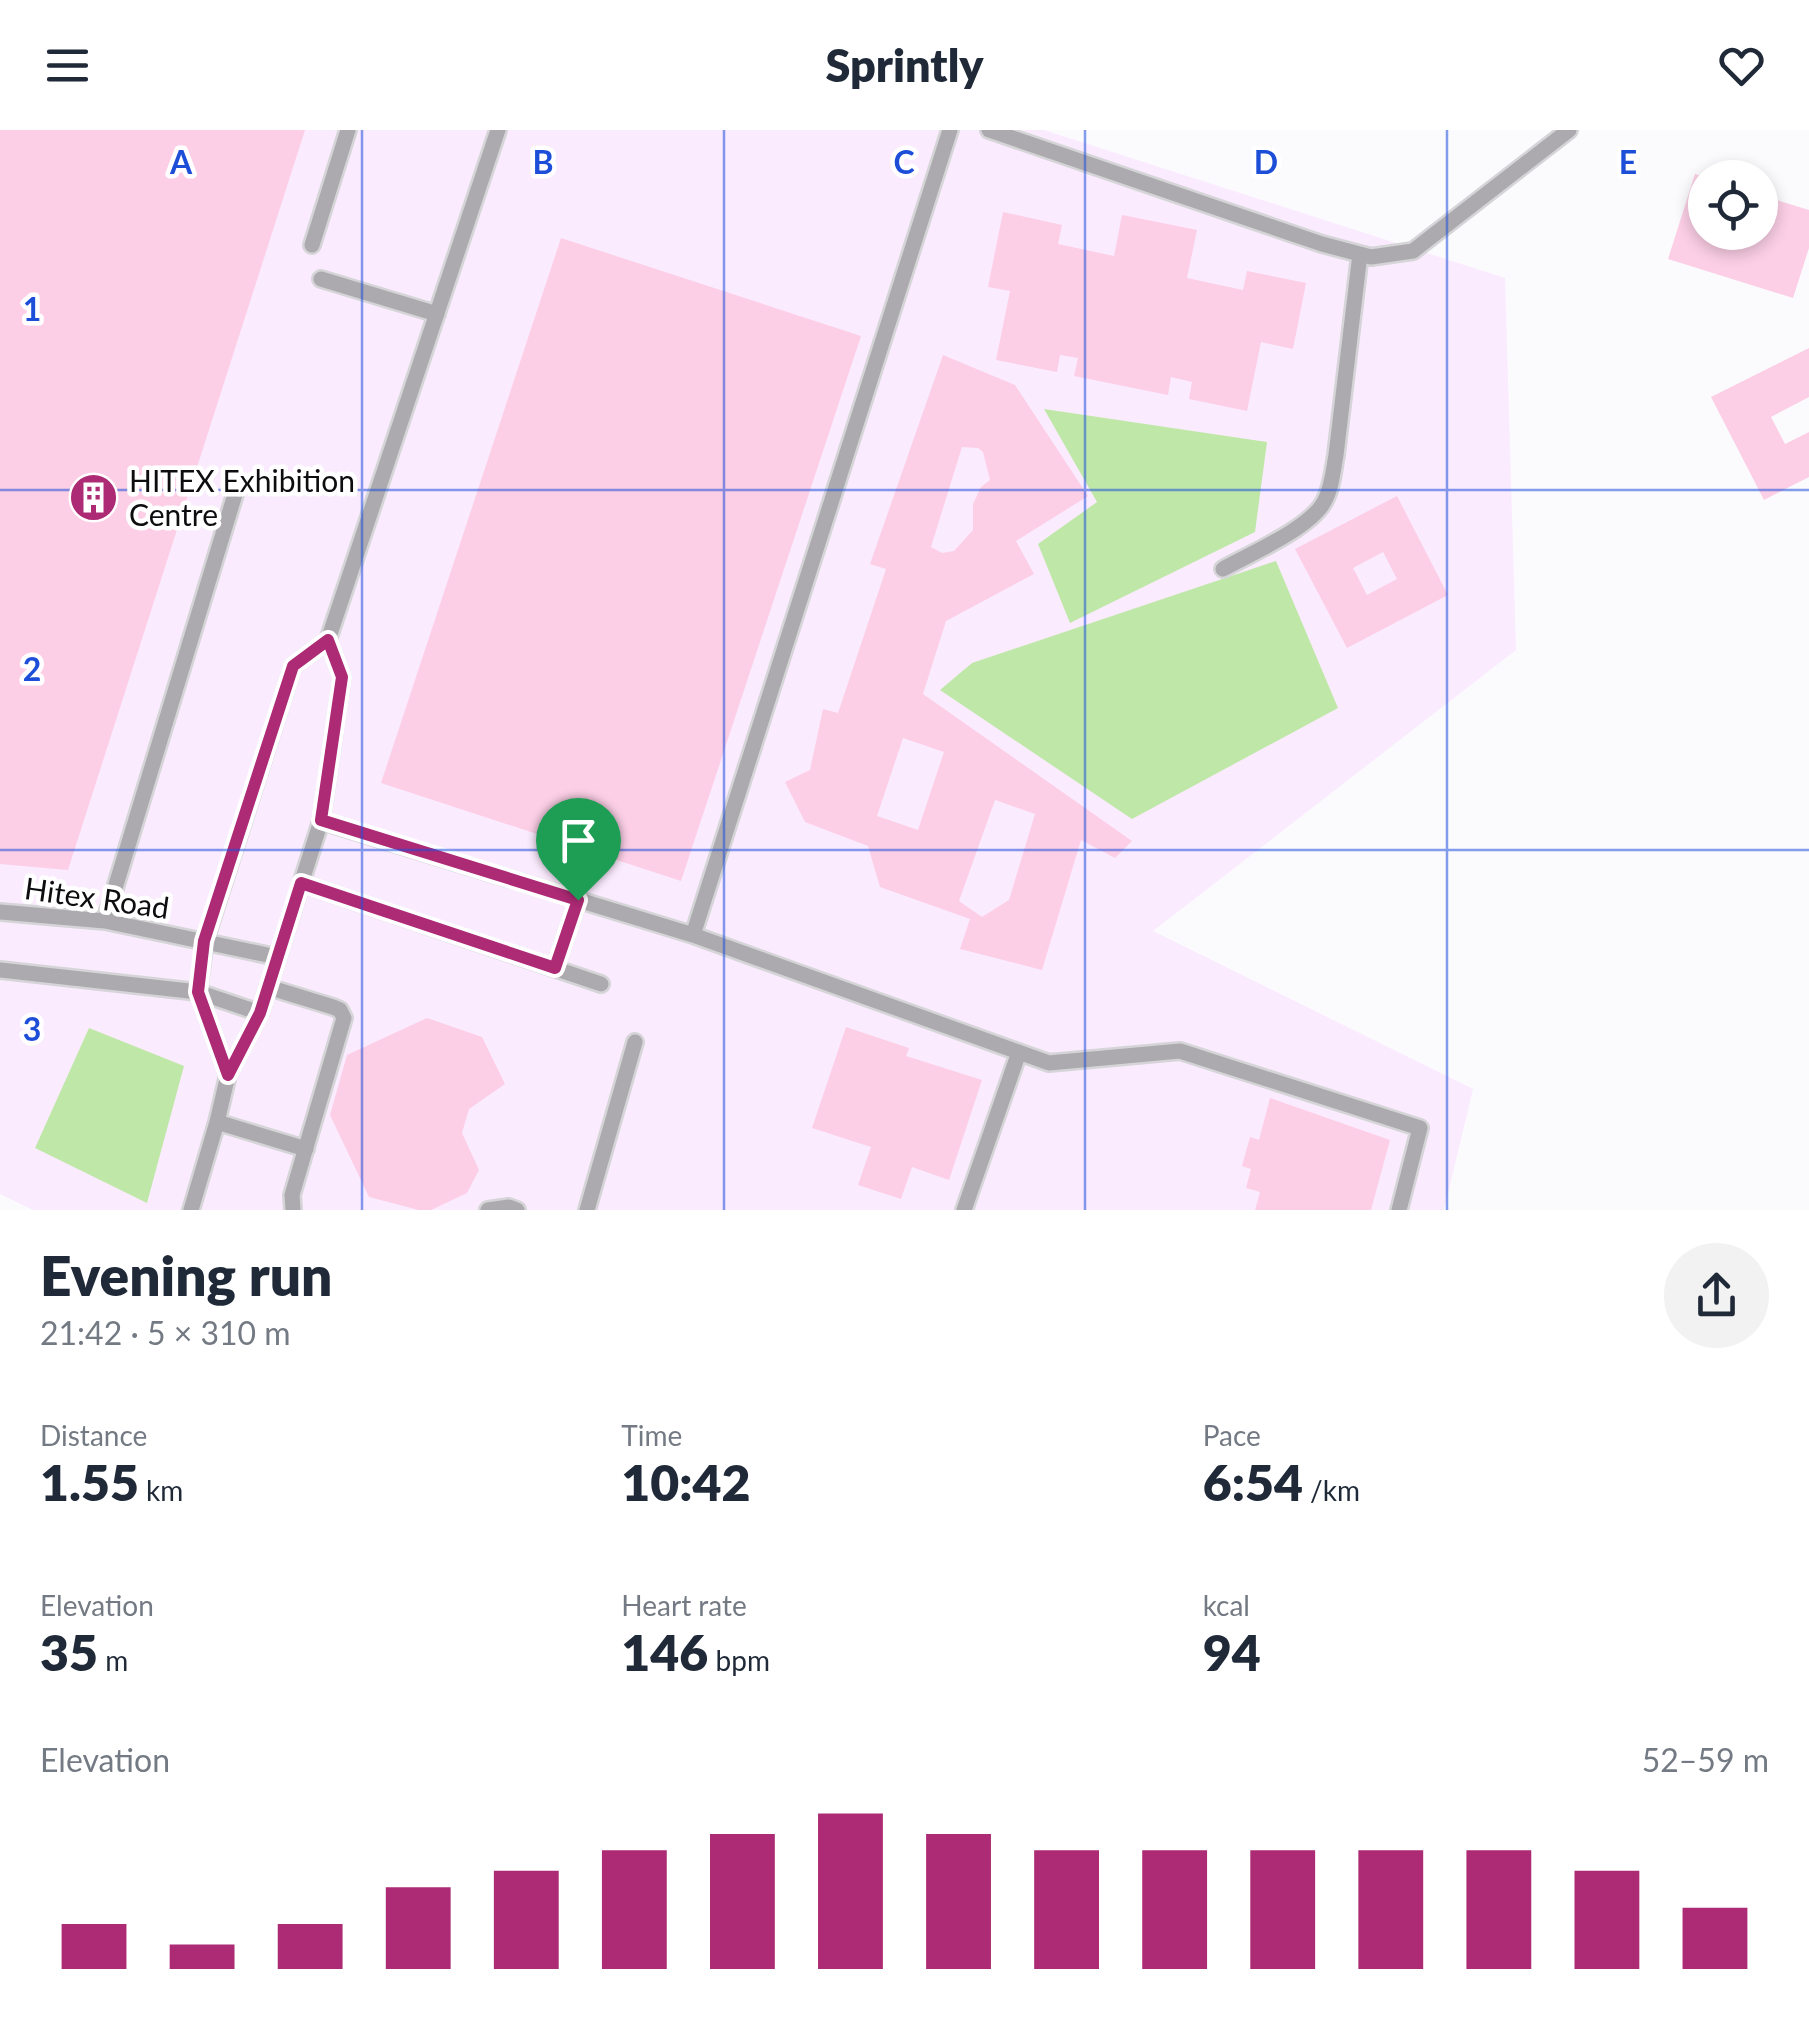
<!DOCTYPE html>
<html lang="en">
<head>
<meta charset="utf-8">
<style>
  :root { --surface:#fff; --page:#f2f2f3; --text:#1f2937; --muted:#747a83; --accent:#ad2a74 }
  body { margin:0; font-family:Lato,sans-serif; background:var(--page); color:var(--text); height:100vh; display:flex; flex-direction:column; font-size:38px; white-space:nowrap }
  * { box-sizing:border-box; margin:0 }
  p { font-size:32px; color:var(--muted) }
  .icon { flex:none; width:55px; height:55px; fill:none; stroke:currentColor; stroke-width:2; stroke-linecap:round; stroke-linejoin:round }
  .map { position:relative; height:1080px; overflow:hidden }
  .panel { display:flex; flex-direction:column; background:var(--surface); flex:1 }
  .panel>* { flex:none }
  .tools { position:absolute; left:1688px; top:30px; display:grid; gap:20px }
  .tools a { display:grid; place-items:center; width:90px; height:90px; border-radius:50%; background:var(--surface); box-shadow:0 5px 15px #0003; font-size:50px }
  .pin { position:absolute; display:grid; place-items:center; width:85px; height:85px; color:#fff; margin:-102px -42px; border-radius:50% 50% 50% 0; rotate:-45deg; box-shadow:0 0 10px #0007 }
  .pin .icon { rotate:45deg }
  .round { display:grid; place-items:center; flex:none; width:105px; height:105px; border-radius:52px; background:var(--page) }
  .summary { display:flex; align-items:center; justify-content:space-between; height:170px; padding:0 40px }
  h1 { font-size:55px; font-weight:800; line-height:75px }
  .stats { display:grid; grid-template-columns:repeat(3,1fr); gap:15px; height:170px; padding:10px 40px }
  .stats div { display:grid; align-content:center }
  .stats b { font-size:50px; font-weight:800 }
  .stats small { font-size:28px; font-weight:400 }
  .stats p { font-size:28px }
  .chart { height:280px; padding:20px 40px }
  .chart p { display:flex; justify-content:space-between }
  .chart svg { width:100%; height:180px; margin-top:10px; stroke:var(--accent); stroke-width:6 }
  header { display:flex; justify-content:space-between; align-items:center; height:130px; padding:0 40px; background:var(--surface); font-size:45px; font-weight:800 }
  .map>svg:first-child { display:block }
  .commercial { fill:#fbebfe }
  .green { fill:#bfe8a8 }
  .building { fill:#fccfe6; fill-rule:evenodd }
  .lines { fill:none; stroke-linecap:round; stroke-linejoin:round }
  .lane-casing { stroke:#d5d5d8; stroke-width:20 }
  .lane { stroke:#acaaae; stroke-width:15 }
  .route-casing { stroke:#fff; stroke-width:20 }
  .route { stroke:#ad2a74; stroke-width:12 }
  .grid { fill:none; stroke:#1d4ed8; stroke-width:2.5; stroke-opacity:0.55 }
  .labels { text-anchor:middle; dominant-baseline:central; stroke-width:9; stroke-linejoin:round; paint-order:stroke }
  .poi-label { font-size:30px; fill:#0d0d10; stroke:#fff; text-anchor:start }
  .street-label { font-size:30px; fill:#0d0d10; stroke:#fff }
  .grid-label { font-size:32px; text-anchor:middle; font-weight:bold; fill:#1d4ed8; stroke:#fff; stroke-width:9; stroke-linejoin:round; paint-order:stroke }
</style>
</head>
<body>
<header><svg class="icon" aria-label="menu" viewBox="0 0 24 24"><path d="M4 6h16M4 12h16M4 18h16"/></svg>Sprintly<svg class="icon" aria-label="heart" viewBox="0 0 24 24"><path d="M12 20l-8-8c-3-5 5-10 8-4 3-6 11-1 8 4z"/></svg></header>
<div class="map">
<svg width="1809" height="1080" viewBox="0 0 1809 1080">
  <rect width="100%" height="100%" fill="#fbfbfe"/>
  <path class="commercial" d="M0 0H1044L1505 148 1516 520 1153 801 1473 959 1444 1080H33L0 1064Z"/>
  <path class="green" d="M1044 279 1267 312 1255 402 1070 493 1038 414 1097 372Z
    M1276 431 1338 578 1132 689 940 560 972 533Z
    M89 898 184 936 147 1073 35 1018Z"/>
  <path class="building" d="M0 0H305L68 740 0 734Z
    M1695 44 1705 47V102H1760V65L1809 80V118L1793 168 1668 129Z
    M1003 82 1062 95 1058 114 1114 126 1122 85 1197 100 1187 148 1243 160 1247 141 1306 153 1293 219 1261 212 1247 281 1189 269 1192 252 1171 247 1168 265 1074 246 1078 228 1060 225 1057 242 996 230 1010 161 988 157Z
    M561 108 861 206 681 751 381 653Z
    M1809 218V267L1771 287 1785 314 1809 302V347L1764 370 1711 267Z
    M943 225 1015 255 1088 366 1016 411 1034 444 946 491 923 564 1132 711 1115 728 1081 710 1042 840 960 819 970 789 880 757 868 716 805 692 785 652 810 640 823 579 838 583 886 439 870 434ZM962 317 978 318 983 322 990 350 981 357 973 374V400L954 421 942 423 931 417ZM903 608 944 622 918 700 877 686ZM995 670 1035 684 1009 770 982 787 959 771Z
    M1397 366 1448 465 1347 518 1295 419ZM1383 422 1397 449 1367 465 1353 438Z
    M427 888 482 907 505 954 469 979 462 1003 479 1040 467 1063 431 1080H419L369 1067 330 985 347 925Z
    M846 897 909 918 906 926 982 950 949 1050 912 1037 901 1069 858 1055 871 1017 812 998Z
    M1270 968 1390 1010 1371 1080H1255L1260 1062 1246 1058 1251 1039 1242 1036 1250 1007 1259 1010Z"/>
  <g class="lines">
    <defs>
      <path id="lane" d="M989 0 1322 114 1371 127 1413 121 1569 0
        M312 115 348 0
        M321 149 437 184
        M1223 439C1250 424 1310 398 1324 372 1332 358 1333 341 1336 325L1360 124
        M321 691 693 805 950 0
        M301 753 601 854
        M0 782 105 791 277 827
        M105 791 236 361
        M693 805 1049 933 1180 921 1420 998 1399 1080
        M555 838 578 770
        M0 840 198 862 260 883
        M268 857 333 877 340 880 344 888 292 1065 293 1080
        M228 945 198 862 205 811 293 536 328 510 498 0
        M217 992 306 1019
        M191 1080 217 992 228 945 260 883 321 691 342 547 328 510
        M488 1080 509 1077 517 1080
        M587 1080 635 912
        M964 1080 1019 922"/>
    </defs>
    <use href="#lane" class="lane-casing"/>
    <use href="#lane" class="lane"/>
  </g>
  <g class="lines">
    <defs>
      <path id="route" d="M328 510 342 547 321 690 578 770 555 838 301 753 260 883 228 945 198 862 204 811 293 536Z"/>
    </defs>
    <use href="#route" class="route-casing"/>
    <use href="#route" class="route"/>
  </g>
  <path class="grid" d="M362 0V1080M724 0V1080M1085 0V1080M1447 0V1080M0 360H1809M0 720H1809"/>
  <defs>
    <symbol id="building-disc" viewBox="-11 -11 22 22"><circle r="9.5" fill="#ad2a74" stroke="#fff"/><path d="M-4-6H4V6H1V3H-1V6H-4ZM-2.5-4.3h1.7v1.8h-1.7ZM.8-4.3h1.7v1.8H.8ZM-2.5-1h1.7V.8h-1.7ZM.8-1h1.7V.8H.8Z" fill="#fff"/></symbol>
  </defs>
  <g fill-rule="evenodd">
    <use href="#building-disc" x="66" y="340" width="55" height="55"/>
  </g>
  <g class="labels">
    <g class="poi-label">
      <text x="129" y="350">HITEX Exhibition<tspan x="129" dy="34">Centre</tspan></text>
    </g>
    <g class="street-label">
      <text transform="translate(97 767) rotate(8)">Hitex Road</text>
    </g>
  </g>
  <g class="grid-label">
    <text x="181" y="44">A</text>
    <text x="543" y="44">B</text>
    <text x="904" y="44">C</text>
    <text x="1266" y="44">D</text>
    <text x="1628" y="44">E</text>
    <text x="32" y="191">1</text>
    <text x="32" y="551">2</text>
    <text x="32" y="911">3</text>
  </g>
</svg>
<div class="tools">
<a><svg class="icon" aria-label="locate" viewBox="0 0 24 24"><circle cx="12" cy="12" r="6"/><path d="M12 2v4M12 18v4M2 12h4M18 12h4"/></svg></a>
</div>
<div class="pin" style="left:578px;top:770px;background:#1e9e55"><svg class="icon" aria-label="arrive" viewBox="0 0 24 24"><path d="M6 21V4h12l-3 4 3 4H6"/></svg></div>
</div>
<section class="panel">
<div class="summary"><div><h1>Evening run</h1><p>21:42 · 5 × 310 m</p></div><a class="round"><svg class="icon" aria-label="share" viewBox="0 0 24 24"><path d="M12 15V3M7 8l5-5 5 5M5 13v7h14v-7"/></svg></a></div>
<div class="stats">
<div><p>Distance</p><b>1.55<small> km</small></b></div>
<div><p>Time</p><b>10:42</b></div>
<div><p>Pace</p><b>6:54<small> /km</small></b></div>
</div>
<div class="stats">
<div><p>Elevation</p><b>35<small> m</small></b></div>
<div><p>Heart rate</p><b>146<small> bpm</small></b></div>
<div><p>kcal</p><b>94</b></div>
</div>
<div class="chart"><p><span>Elevation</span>52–59 m</p>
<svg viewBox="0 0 160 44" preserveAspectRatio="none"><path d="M5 44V33M15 44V38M25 44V33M35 44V24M45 44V20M55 44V15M65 44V11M75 44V6M85 44V11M95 44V15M105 44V15M115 44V15M125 44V15M135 44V15M145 44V20M155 44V29"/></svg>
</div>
</section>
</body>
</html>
